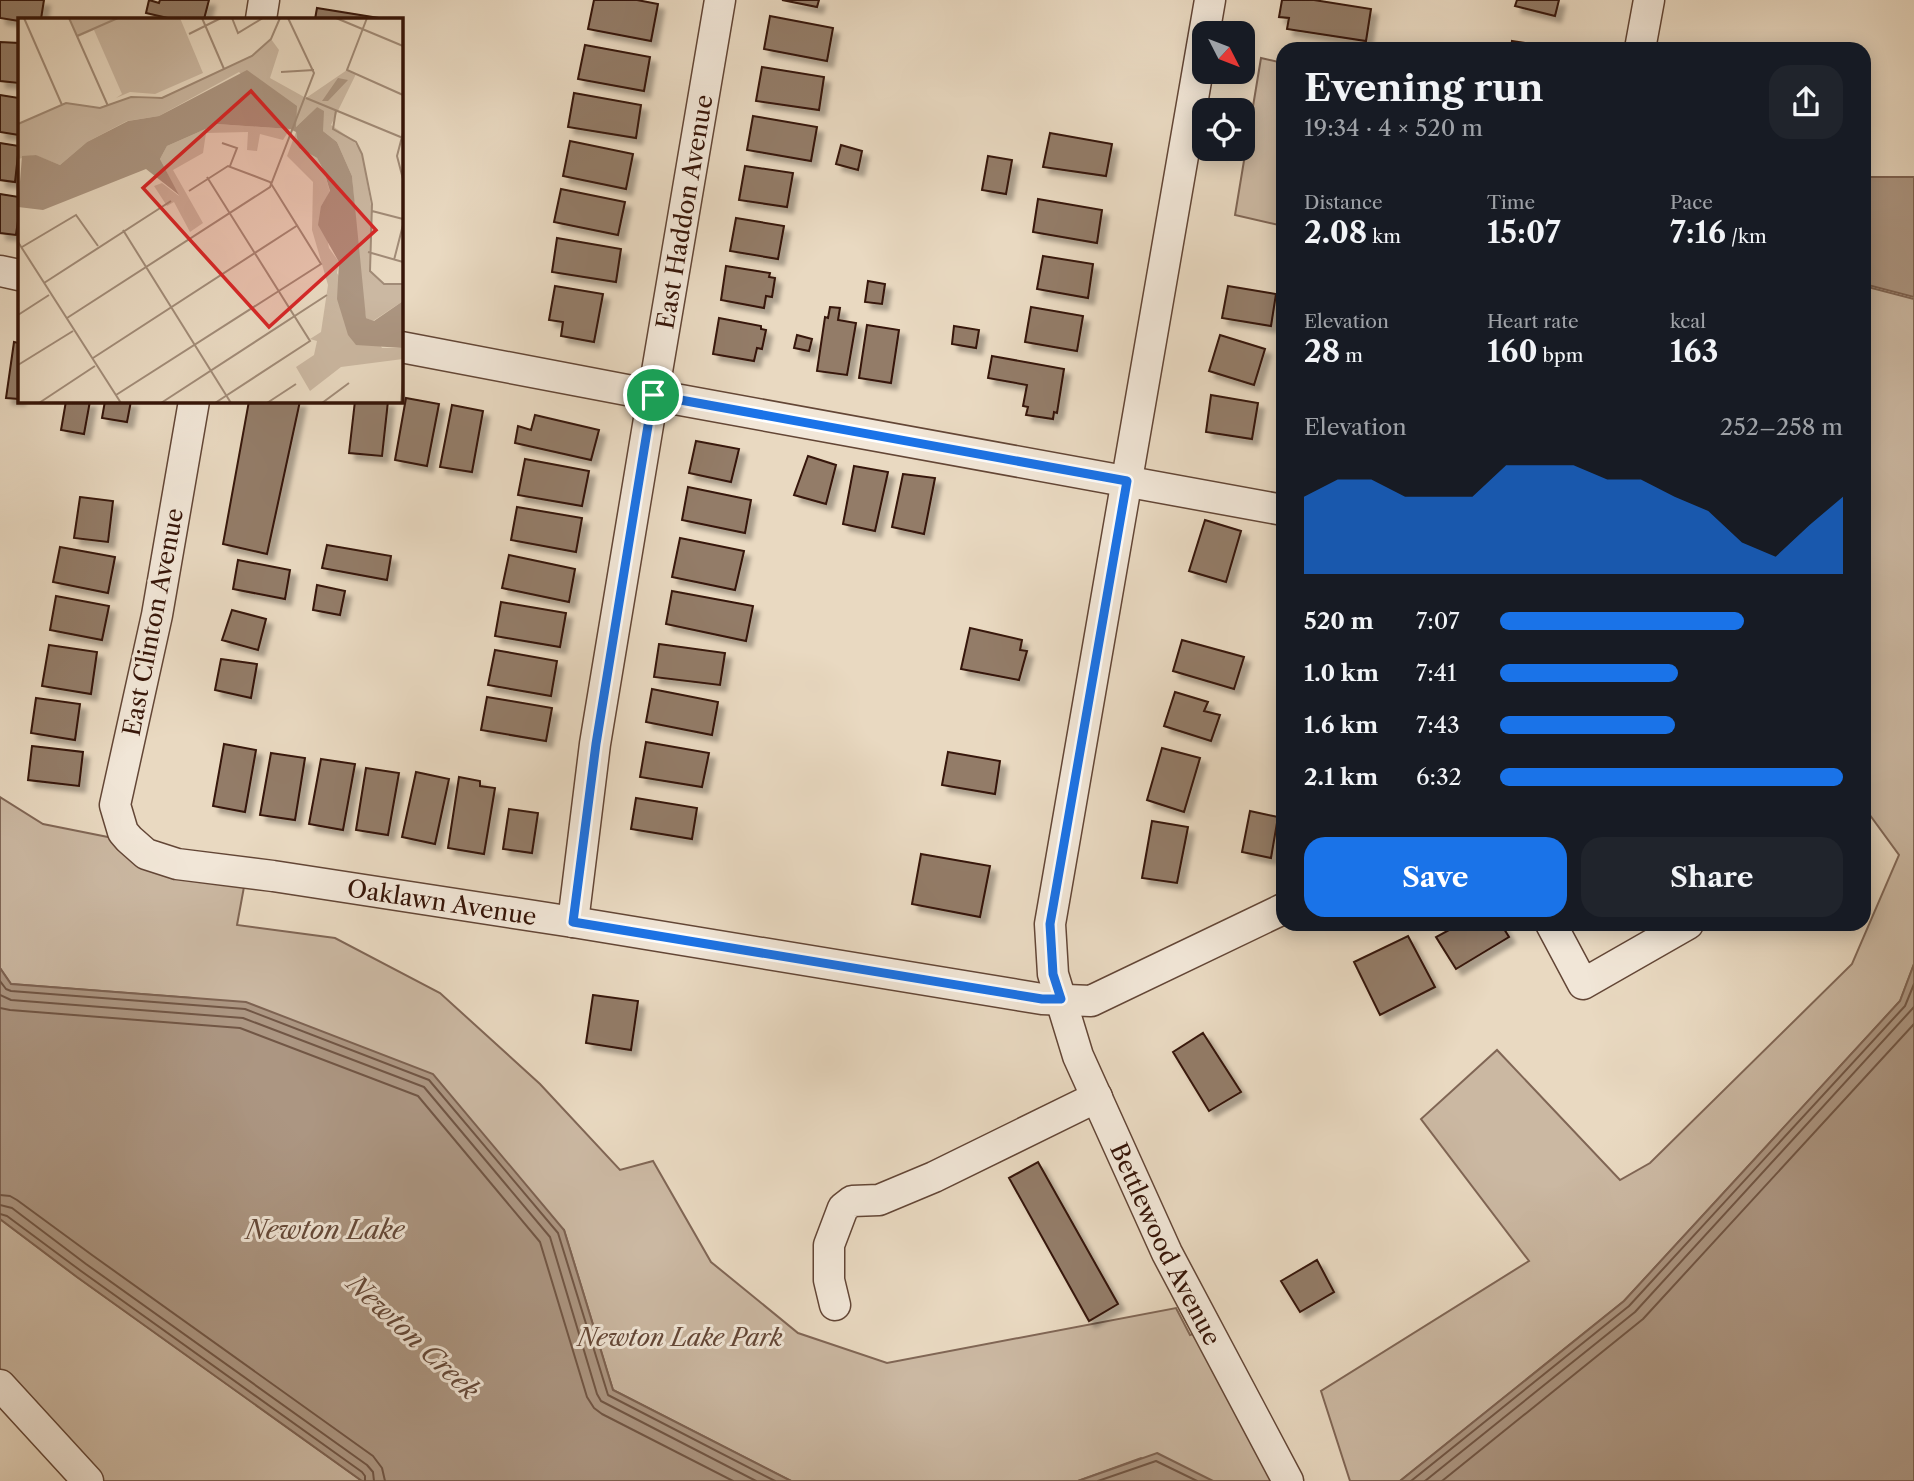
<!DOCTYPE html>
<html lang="en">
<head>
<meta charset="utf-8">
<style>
  :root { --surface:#171b24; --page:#20242c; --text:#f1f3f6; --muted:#9ea1a6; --accent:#1a73e8 }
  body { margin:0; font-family:"Libre Caslon Text",serif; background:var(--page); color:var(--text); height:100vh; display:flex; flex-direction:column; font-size:26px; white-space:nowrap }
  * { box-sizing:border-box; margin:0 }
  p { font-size:23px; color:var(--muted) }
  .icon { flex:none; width:38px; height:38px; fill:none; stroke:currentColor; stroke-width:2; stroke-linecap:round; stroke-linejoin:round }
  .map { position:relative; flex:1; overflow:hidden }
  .drawer { position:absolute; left:1276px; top:42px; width:595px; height:889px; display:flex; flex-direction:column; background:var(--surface); border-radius:21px; box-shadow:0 4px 18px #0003 }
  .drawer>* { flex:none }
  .needle { width:46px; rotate:132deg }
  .controls { position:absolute; left:1192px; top:21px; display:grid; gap:14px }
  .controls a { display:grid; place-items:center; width:63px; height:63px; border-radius:14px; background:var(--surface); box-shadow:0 4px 18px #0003; font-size:35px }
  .pin { position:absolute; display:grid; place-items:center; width:60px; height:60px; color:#fff; margin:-30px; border:4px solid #fff; border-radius:50%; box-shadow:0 2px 7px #0007 }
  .round { display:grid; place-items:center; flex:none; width:74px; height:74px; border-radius:21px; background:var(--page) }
  .headline { display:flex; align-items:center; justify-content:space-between; height:119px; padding:0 28px }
  h1 { font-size:38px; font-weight:700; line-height:52px }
  .stats { display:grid; grid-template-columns:repeat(3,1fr); gap:10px; height:119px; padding:7px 28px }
  .stats div { display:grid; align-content:center }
  .stats b { font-size:30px; font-weight:700 }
  .stats small { font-size:19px; font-weight:400 }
  .stats p { font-size:19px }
  .chart { height:196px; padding:14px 28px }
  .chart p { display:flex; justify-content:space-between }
  .chart svg { width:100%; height:126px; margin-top:7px; fill:var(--accent); opacity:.7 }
  .button { display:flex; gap:14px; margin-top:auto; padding:14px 28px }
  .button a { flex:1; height:80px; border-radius:21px; background:var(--accent); color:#fff; font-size:28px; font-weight:700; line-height:80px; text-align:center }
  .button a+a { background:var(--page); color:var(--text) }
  ul { padding:0 28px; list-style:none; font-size:23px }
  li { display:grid; grid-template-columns:112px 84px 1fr; align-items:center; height:52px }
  li i { height:18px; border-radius:9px; background:var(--accent) }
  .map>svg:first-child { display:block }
  .green { fill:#cbb8a2; stroke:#806655; stroke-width:2 }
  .water { fill:#ac9682; stroke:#7d6251; stroke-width:2 }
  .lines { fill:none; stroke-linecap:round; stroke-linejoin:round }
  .shore { stroke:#715645; stroke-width:2 }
  .building { fill:#937b68; stroke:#361508; stroke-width:2; filter:url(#shadow) }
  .minor-casing { stroke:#634636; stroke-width:33 }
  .minor { stroke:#f1e6d7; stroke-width:30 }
  .route-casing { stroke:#fff; stroke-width:14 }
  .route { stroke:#1a73e8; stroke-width:9 }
  .labels { text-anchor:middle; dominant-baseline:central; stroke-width:6; stroke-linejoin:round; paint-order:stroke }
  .street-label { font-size:24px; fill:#361508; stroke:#f1e6d7 }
  .park-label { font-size:24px; font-style:italic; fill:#634636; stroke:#f1e6d7 }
  .water-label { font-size:26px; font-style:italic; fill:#654939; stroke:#f1e6d7 }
  .inset-road { fill:none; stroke:#a18b77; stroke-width:2 }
  .view { fill:#d62828; fill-opacity:0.15; stroke:#d62828; stroke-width:3.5 }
  .inset-edge { fill:none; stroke:#361508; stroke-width:3.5 }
</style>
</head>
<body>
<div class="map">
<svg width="1914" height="1481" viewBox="0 0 1914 1481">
  <defs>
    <filter id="shadow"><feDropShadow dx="6" dy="6" stdDeviation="2" flood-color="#0004"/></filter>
  </defs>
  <rect width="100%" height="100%" fill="#e9d9c1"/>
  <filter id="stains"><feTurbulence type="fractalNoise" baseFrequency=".00286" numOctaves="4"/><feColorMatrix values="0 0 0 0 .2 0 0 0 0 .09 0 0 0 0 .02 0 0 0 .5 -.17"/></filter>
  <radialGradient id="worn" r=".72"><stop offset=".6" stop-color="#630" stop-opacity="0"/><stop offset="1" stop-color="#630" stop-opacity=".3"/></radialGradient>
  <path class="green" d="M1261 58 1283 63V226L1235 215Z
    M1864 286 1914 299V964L1900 1001 1624 1301 1400 1481H1350L1321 1391 1529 1261 1421 1119 1497 1050 1620 1180 1650 1163 1852 964 1899 855 1864 807Z
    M0 797 43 824 248 865 237 925 335 938 440 993 540 1084 620 1170 653 1161 711 1262 798 1333 887 1363 1176 1308 1190 1335 1208 1329 1286 1481H1182L1141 1458 1078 1481H791L613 1390 564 1230 192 998 11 984 0 968Z
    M0 1219 77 1277 362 1481H88L0 1385Z"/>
  <path class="water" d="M1864 177H1914V297L1864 284Z
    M1914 964V1481H1400L1624 1301 1900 1001Z
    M0 968 11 984 246 1002 433 1074 564 1230 613 1390 791 1481H362L77 1277 0 1219Z
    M1157 1453 1213 1481H1078Z"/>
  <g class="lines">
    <path class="shore" d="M0 981 6 989 11 991 245 1009 429 1080 558 1233 608 1395 775 1481
      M0 995 11 1000 243 1018 424 1087 550 1237 597 1394 601 1401 756 1481
      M0 1008 10 1010 240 1028 418 1096 540 1242 587 1397 594 1408 602 1414 733 1481
      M0 1195 10 1196 17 1200 92 1255 373 1456 382 1468 385 1481
      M0 1205 12 1208 86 1264 367 1465 373 1472 374 1481
      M0 1214 7 1216 81 1271 362 1472 365 1476V1481
      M1098 1481 1156 1461 1197 1481
      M1411 1481 1629 1306 1905 1006 1914 984
      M1425 1481 1635 1312 1914 1007
      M1442 1481 1643 1319 1914 1024"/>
  </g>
  <path class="building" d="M0 0H44L41 19 19 21 0 18Z
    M149 0 159 3 160 0H209L204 19H172L146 13Z
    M594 0H637L658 4 651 41 588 29Z
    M782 0H819L817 7Z
    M1282 0H1314L1371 9 1366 41 1287 29 1289 18 1279 17Z
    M1517 0H1559L1555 16 1515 6Z
    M317 8 385 19H315Z
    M770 16 833 28 827 61 764 49Z
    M1512 41 1550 47 1549 49H1511Z
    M0 42 19 43V83L0 81Z
    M585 45 650 57 644 91 578 79Z
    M762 67 824 77 819 110 756 101Z
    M574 93 641 105 636 138 568 127Z
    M0 95 19 98V135L0 132Z
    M753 116 817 127 811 161 747 150Z
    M1050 133 1112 144 1106 176 1043 167Z
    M570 141 633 154 626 189 563 176Z
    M0 143 19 146 15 182 0 180Z
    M841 145 862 151 858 170 836 164Z
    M988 156 1012 160 1006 194 982 190Z
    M745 166 793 173 787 207 739 200Z
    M561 189 625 202 618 235 554 222Z
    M0 194 19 197V214L16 235 0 233Z
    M1038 199 1102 210 1097 243 1033 232Z
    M736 218 784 226 778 259 730 251Z
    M557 238 621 249 616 282 552 272Z
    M1043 256 1093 264 1088 298 1037 289Z
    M726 266 770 273 769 277 775 278 772 297 766 296 764 308 721 300Z
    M868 281 885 284 882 304 865 302Z
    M555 286 603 294 594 342 561 336 563 322 549 320Z
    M1228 286 1276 294 1271 326 1222 318Z
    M830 307 840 308 838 320 856 323 847 375 817 371 825 317 828 318Z
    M1031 307 1083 316 1077 351 1025 342Z
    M719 318 761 326V329L766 330 762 349 757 348 754 361 713 354Z
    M867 325 899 330 891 383 859 378Z
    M954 326 979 330 976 348 952 344Z
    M797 335 812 339 809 351 794 348Z
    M1220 335 1265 349 1254 385 1209 371Z
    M14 342 19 343V399L6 398Z
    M992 356 1064 369 1057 413 1054 412 1053 419 1026 415 1028 407 1023 406 1027 385 988 378Z
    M1211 395 1258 403 1252 439 1206 432Z
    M406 398 439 404 427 466 395 460Z
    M66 401H90L84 434 61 430Z
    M105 401H131L127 422 102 418Z
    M249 401H300L267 554 223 544Z
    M355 401H388L382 456 349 453Z
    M452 405 483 411 472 472 440 467Z
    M535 415 599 430 591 460 515 443 518 426 531 430Z
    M696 441 739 449 731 482 689 473Z
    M808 456 836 465 826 504 794 495Z
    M525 459 589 471 582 506 518 495Z
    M854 466 888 472 875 531 843 524Z
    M903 474 935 478 924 534 892 527Z
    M688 487 751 500 745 533 682 520Z
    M80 497 113 501 108 542 74 538Z
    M517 507 582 518 576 552 511 540Z
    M1205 520 1241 531 1226 582 1189 571Z
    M680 538 744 551 735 590 672 577Z
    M327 545 391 556 387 580 322 568Z
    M60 547 115 557 108 593 53 582Z
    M509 555 575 569 569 602 502 588Z
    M238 560 290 570 285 599 233 589Z
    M317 585 345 591 340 615 313 610Z
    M672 591 753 606 746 641 666 624Z
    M56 596 109 606 102 640 50 630Z
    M501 602 566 613 560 647 495 636Z
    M232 610 266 619 258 650 222 640Z
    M970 628 1022 640 1020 650 1027 651 1019 680 961 669Z
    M1182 640 1244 657 1234 689 1173 671Z
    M659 644 725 653 720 685 654 677Z
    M49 645 97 652 91 694 42 686Z
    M495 650 557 661 551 696 488 685Z
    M221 659 257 664 251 698 215 690Z
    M652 689 718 702 712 735 646 722Z
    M1175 692 1208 702 1204 711 1220 715 1211 741 1164 726Z
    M487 697 552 708 546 741 481 730Z
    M36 698 80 704 75 740 31 733Z
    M646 742 709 753 702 787 640 777Z
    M224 744 256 750 245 812 213 806Z
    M32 746 83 752 79 786 28 780Z
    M1162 748 1200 758 1184 812 1147 800Z
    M948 752 1000 761 995 794 942 785Z
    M271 753 305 758 295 820 260 815Z
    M321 759 355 764 343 830 309 824Z
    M366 768 399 773 388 835 356 830Z
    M416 772 449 779 435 844 402 837Z
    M459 777 480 781V786L495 788 484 854 448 848Z
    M636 798 697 808 692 839 631 829Z
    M509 809 538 813 532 853 503 849Z
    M1250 811 1278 817 1271 858 1242 852Z
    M1152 821 1188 827 1177 883 1142 878Z
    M921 854 990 866 980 917 912 904Z
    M1460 924H1501L1509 937 1456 969 1436 937Z
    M1408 936 1435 987 1380 1015 1354 962Z
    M593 995 638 1001 631 1050 586 1043Z
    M1203 1033 1241 1092 1209 1111 1173 1052Z
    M1038 1162 1118 1304 1089 1321 1009 1178Z
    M1317 1260 1334 1292 1300 1312 1281 1281Z"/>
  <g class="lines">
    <defs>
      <g id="minor">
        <path id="s1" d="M1210 0 1050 924 1053 974 1078 1056 1167 1253 1288 1481"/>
        <path d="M261 19 264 0"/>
        <path d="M1640 49 1649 0"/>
        <path d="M0 271 19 275"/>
        <path d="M401 347 653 395 1283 510"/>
        <path id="s2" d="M194 401 157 615 115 805 123 832 129 839 146 854 177 864 273 876 573 922 1042 999 1091 1001 1283 909"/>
        <path id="s3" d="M573 922 595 744 653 395 720 0"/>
        <path d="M1551 924 1583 984 1688 924"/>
        <path d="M835 1305 829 1280V1245L843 1208 852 1201 879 1200 934 1177 1097 1097"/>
        <path d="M0 1385 88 1481"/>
      </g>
    </defs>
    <use href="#minor" class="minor-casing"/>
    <use href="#minor" class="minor"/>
  </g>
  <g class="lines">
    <defs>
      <path id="route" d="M653 395 1127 481 1050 924 1053 974 1061 999H1042L573 922 596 744Z"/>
    </defs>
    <use href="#route" class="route-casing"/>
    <use href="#route" class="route"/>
  </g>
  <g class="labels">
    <g class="street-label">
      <text stroke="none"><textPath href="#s3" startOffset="719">East Haddon Avenue</textPath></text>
      <text transform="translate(153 622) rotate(-79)">East Clinton Avenue</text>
      <text stroke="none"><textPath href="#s2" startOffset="772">Oaklawn Avenue</textPath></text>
      <text stroke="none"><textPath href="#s1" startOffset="1281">Bettlewood Avenue</textPath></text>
    </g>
    <g class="park-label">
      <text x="680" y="1337">Newton Lake Park</text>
    </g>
    <g class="water-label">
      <text x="325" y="1230">Newton Lake</text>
      <text transform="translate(413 1337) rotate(43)">Newton Creek</text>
    </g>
  </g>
  <g transform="translate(18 18)">
    <rect width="385" height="385" fill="#e9d9c1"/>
    <path d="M92 0H162L185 55 137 76 112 74 98 80 104 76 76 12 60 19 52 1ZM253 21 261 32 252 60 288 80 329 52 338 56 313 107 335 122 344 136 354 193 352 253 366 266H385V283L355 303 348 300 343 267 334 158 319 124 305 113 299 89 277 110 221 54 141 98 109 103 69 124 42 147 17 137 0 141V106L48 85 79 90 110 80 140 81 231 40ZM199 106 272 111 265 122 242 116 239 133 229 132 230 114 188 115 185 135 155 152 185 205 172 214 156 184 149 188 136 168 144 165 161 178 142 141 149 128ZM278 114 282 131 299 140 306 153 312 174 303 188 311 230 321 244 319 255 364 330H385V341L323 349 292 373 278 349 296 337 299 323 292 321 303 314 310 267 294 212 295 164 269 138Z" fill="#cbb8a2"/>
    <path d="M229 52 279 88 278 109 299 89 306 93 305 113 319 124 334 158 348 300 356 303 385 283V330L338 327 330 317 319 281 321 244 300 207 303 188 312 173 306 153 299 140 281 130 278 114 272 111 199 106 149 128 142 141 161 177 128 151 25 192 0 189 4 138 18 137 42 147 69 124 110 103 141 98ZM320 60 330 62 310 83H304Z" fill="#ac9682"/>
    <path class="inset-road" d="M6 0 44 87M51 0 90 88M184 0 206 51M214 0 220 15 245 0M318 0 385 28M349 0 329 52 385 77M171 16 203 0M59 18 100 0M263 54 296 52M288 80 385 120M318 92 315 111 338 124 344 136 354 186 352 253 366 266H385M0 106 48 85 82 90 113 79 144 80 234 38 253 21 262 0M385 115 379 138 385 161M204 125 219 130 212 148M189 159 292 323 197 385M354 193 385 201M105 212 213 385M0 224 103 385M4 229 58 197 80 228M350 234 385 244M376 242 385 207M26 265 153 183M0 297 31 277M49 300 252 169 296 55 270 0M75 340 280 207M0 347 55 313M98 377 303 246 252 164 210 148 171 173M21 385 77 348M143 385 309 277M249 385 278 366M304 385 331 365M383 385 385 362"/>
    <path class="view" d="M233 73 358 212 251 309 125 170Z"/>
    <rect width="385" height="385" class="inset-edge"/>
  </g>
  <rect width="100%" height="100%" filter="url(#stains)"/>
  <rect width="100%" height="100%" fill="url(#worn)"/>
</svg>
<div class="controls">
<a><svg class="needle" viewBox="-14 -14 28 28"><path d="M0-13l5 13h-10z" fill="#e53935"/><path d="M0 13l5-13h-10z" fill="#9ea1a6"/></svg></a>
<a><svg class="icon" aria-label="locate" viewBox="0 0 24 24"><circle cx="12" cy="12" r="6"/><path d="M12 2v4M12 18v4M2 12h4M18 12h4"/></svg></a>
</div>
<div class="pin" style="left:653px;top:395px;background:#1e9e55"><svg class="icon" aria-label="arrive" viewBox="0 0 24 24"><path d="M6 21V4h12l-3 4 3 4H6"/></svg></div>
<section class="drawer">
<div class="headline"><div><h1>Evening run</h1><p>19:34 · 4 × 520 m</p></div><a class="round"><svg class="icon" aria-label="share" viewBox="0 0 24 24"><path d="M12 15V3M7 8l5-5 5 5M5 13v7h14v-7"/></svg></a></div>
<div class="stats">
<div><p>Distance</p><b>2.08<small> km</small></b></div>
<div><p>Time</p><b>15:07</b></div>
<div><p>Pace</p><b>7:16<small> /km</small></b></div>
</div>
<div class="stats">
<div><p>Elevation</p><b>28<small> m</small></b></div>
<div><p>Heart rate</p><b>160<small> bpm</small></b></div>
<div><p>kcal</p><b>163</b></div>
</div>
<div class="chart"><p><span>Elevation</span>252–258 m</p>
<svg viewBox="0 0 160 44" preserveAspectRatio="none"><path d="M0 44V17L10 11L20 11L30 17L40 17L50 17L60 6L70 6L80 6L90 11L100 11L110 17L120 22L130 33L140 38L150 27L160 17V44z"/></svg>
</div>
<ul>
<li><b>520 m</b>7:07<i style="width:71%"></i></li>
<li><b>1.0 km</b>7:41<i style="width:52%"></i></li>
<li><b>1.6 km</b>7:43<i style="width:51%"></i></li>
<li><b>2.1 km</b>6:32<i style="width:100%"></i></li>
</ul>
<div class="button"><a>Save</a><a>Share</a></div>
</section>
</div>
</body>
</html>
